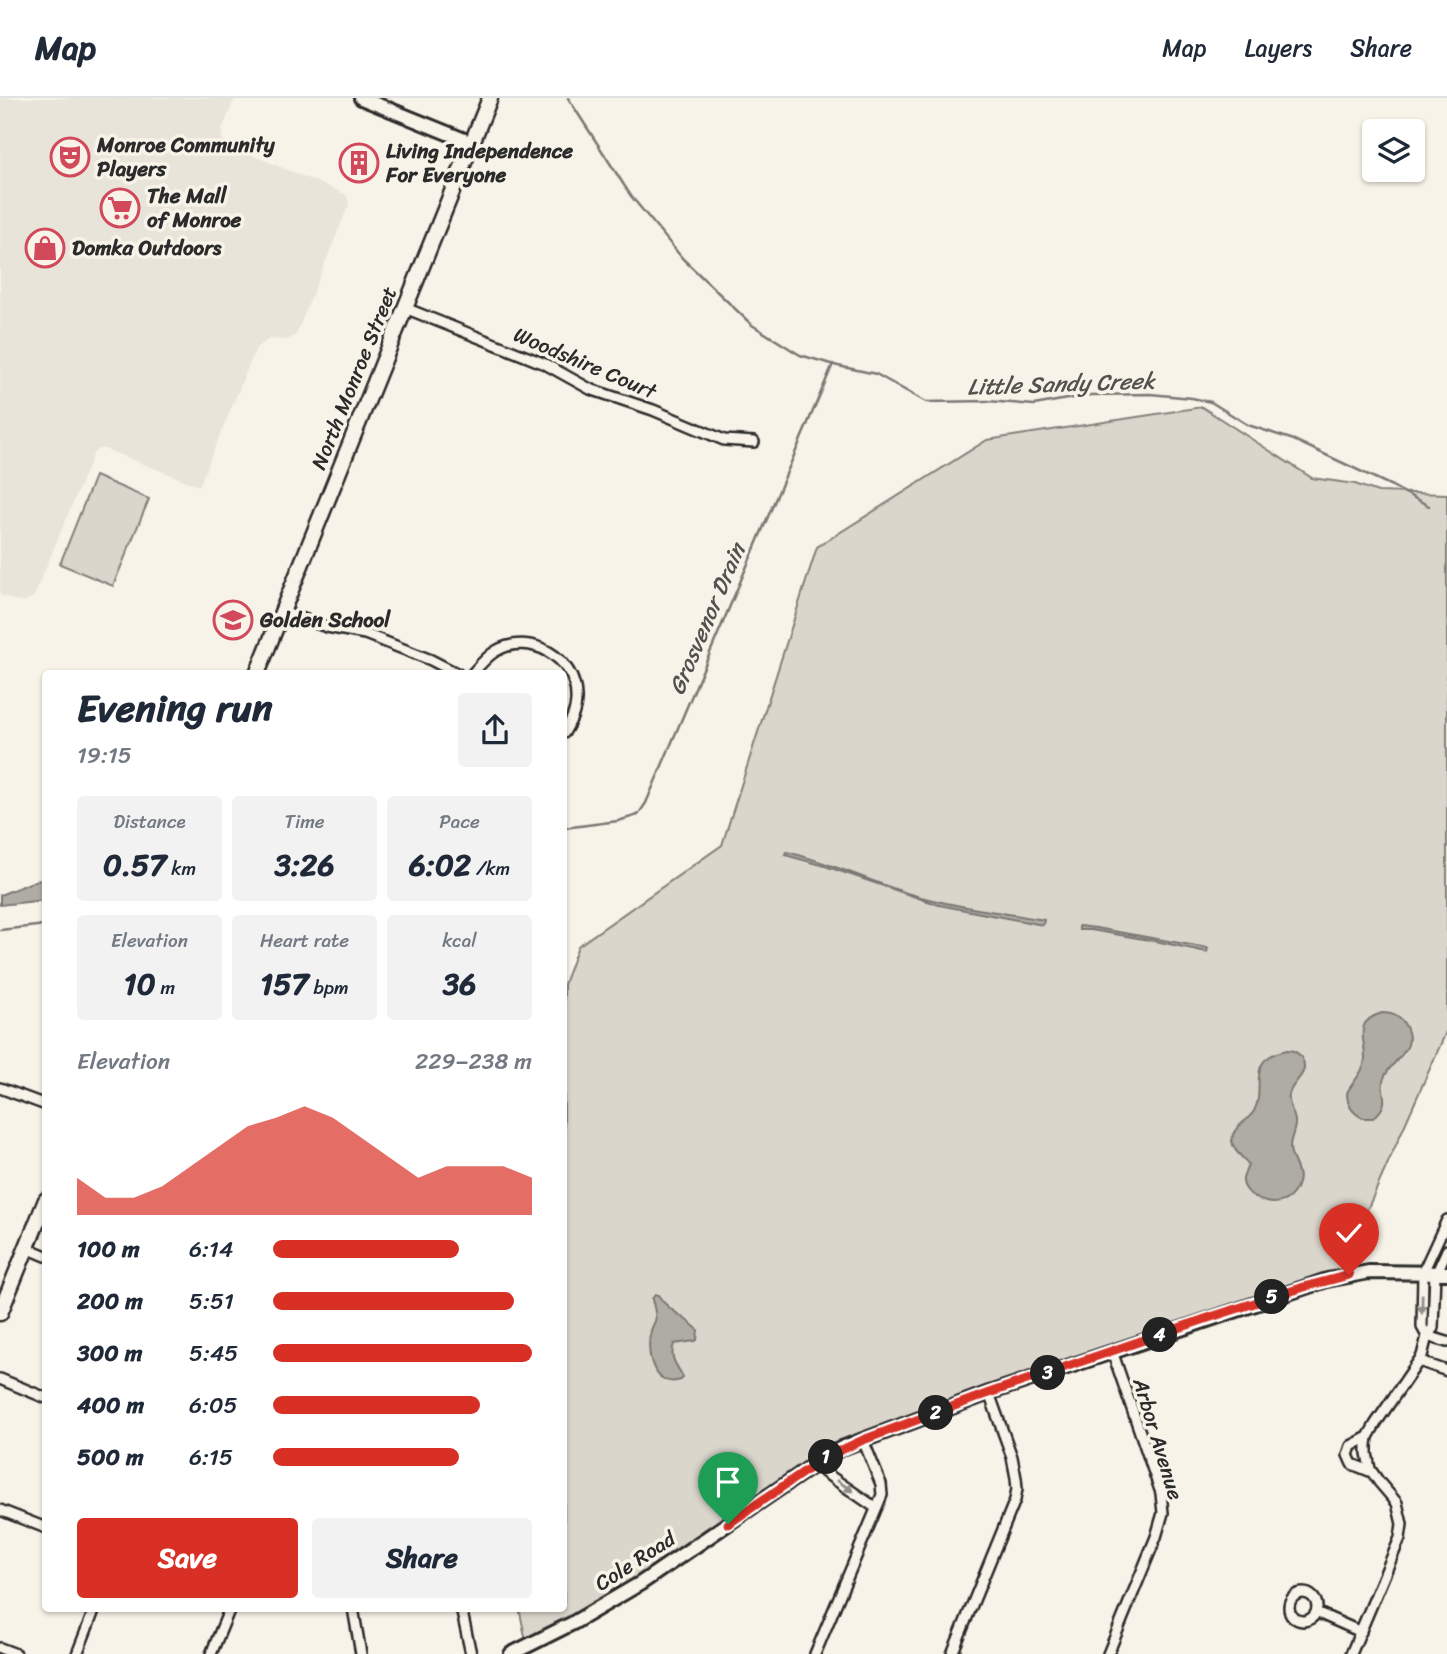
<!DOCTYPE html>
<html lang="en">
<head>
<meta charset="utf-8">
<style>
  :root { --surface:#fff; --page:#f2f2f3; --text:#1f2937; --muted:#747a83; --line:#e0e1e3; --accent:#d93025 }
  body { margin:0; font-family:Sriracha,sans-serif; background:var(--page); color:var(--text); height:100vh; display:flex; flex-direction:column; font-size:26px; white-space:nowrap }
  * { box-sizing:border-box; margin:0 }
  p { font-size:23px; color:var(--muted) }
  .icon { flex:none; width:38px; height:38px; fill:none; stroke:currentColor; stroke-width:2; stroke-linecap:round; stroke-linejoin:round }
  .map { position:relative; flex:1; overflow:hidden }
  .details { position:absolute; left:42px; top:572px; width:525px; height:942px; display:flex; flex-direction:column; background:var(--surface); border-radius:7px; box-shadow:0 2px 5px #0004 }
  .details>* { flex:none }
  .controls { position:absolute; left:1362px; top:21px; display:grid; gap:14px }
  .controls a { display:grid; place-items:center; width:63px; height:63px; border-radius:7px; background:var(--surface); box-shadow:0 2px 5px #0004; font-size:35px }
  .pin { position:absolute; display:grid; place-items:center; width:60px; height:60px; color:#fff; margin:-72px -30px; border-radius:50% 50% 50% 0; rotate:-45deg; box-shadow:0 0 7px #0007 }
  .pin .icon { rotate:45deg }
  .km { position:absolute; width:35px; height:35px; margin:-18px; border-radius:50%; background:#222; color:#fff; font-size:19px; line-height:35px; text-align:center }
  .round { display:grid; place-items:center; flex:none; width:74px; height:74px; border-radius:7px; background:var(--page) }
  .overview { display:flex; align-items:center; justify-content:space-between; height:119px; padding:0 35px }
  h1 { font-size:38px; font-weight:700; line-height:52px }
  .figures { display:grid; grid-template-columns:repeat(3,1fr); gap:10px; height:119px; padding:7px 35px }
  .figures div { display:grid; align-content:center; border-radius:7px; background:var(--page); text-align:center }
  .figures b { font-size:30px; font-weight:700 }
  .figures small { font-size:19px; font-weight:400 }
  .figures p { font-size:19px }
  .chart { height:196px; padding:14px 35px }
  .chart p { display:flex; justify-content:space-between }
  .chart svg { width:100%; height:126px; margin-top:7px; fill:var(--accent); opacity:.7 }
  .button { display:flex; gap:14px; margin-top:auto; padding:14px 35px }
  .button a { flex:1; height:80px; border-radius:7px; background:var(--accent); color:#fff; font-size:28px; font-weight:700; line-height:80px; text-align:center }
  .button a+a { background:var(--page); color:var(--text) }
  ul { padding:0 35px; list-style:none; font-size:23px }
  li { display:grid; grid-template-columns:112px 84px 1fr; align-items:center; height:52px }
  li i { height:18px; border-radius:9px; background:var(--accent) }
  header { display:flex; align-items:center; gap:42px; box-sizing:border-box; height:98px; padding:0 35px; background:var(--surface); border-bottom:2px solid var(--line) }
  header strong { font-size:33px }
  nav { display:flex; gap:38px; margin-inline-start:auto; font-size:24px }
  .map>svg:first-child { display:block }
  .built { fill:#e8e4da }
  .green { fill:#dad6cc; stroke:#82807c; stroke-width:2 }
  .water { fill:#afaca4; stroke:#7a7874; stroke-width:2 }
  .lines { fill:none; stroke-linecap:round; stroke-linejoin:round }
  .stream { stroke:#7a7874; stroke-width:2.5 }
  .street-casing { stroke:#2b2b2b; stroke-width:14 }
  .secondary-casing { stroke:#2b2b2b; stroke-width:18 }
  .primary-casing { stroke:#2b2b2b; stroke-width:19 }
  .street { stroke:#f7f3e8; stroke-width:9 }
  .secondary { stroke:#f7f3e8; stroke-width:12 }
  .primary { stroke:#f7f3e8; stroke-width:14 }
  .oneway { fill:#918f8a }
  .route-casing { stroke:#fff; stroke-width:14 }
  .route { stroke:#d93025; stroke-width:9 }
  .labels { text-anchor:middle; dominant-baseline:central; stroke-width:7; stroke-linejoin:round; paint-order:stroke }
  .poi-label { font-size:21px; font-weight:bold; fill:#2b2b2b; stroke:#f7f3e8; text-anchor:start }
  .street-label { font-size:21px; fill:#2b2b2b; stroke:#f7f3e8 }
  .water-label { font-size:23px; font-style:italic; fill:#53524f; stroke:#f7f3e8 }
</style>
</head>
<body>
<header>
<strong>Map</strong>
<nav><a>Map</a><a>Layers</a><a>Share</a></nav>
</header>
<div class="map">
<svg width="1447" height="1556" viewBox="0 0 1447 1556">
  <rect width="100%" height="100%" fill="#f7f3e8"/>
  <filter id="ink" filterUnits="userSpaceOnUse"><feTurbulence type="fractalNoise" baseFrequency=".0143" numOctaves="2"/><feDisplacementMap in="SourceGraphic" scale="14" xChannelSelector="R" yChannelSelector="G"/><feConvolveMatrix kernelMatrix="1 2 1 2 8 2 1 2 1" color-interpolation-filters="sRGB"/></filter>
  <g filter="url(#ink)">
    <path class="built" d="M0 0H235L222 32V40L226 46 345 96 348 100 349 106 296 237 287 242 269 241 256 250 199 388 105 351H98L94 354 34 498 24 504 10 501 0 497Z"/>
    <path class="green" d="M1202 309 1312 380 1355 386 1378 394 1447 396V932L1340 1173 1300 1184 1204 1215 859 1335 821 1354 635 1481 587 1511 526 1543 519 1510H564V886L578 848 722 747 817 449 987 342Z
      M95 378 149 401 113 488 60 466Z"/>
    <path class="water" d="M787 754C829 764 869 783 910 796 954 809 999 814 1044 822L1043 827 939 807 825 768 785 757Z
      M45 781V802L0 807V797L35 783Z
      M1079 828 1096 830 1208 850 1207 854 1155 843 1091 832H1079Z
      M1382 915C1392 915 1400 918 1405 927 1419 953 1392 960 1384 980 1378 995 1394 1003 1373 1020H1363C1352 1015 1347 1007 1347 995 1351 986 1361 977 1364 967 1370 947 1348 925 1382 915Z
      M1287 952C1294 952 1297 954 1301 959 1312 976 1291 983 1289 997 1287 1006 1294 1014 1295 1023 1296 1032 1290 1040 1290 1049 1290 1062 1302 1072 1298 1085 1288 1121 1241 1101 1243 1081 1244 1076 1247 1071 1248 1066 1243 1059 1233 1053 1232 1043 1231 1030 1248 1023 1254 1013 1267 990 1243 961 1287 952Z
      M655 1197H658C669 1214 686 1219 698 1232L697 1242 695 1243 674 1246C669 1261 677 1267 683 1279L681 1282C653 1291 645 1254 651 1233 651 1231 655 1224 655 1223 657 1216 653 1207 652 1201Z"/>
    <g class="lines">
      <path class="stream" d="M568 0 631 98 683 161 752 227 800 257 838 268 876 276 926 304 988 303 1034 307 1090 297 1150 296 1192 300 1211 304 1248 327 1294 342 1392 388 1429 408
        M564 730 618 723 638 717 646 705 833 266
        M0 832 46 827"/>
      <defs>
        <path id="street" d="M405 210 545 266 590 291 653 312 724 342 754 344
          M282 514 327 529 365 536 431 562 458 576
          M472 576C479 568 487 558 496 553 530 533 576 560 576 599 577 613 570 624 564 635
          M0 990 46 1007
          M27 1150 46 1158
          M1437 1174 1447 1152
          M1427 1238 1422 1229 1423 1174 1447 1122
          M1427 1238 1447 1244
          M1419 1263 1447 1273
          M0 1281 46 1300
          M1368 1339 1351 1348 1348 1357 1352 1366 1372 1374
          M814 1367 876 1410
          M0 1412 46 1430
          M1289 1509a14 14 0 1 1 28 0a14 14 0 1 1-28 0Z
          M353 1510 361 1556
          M461 1510 471 1556
          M1316 1514 1361 1534
          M0 1550 16 1556
          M77 1556 95 1510
          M211 1556 230 1510
          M815 1556 882 1397 881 1386 863 1342
          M952 1556 1015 1402 1017 1391 1016 1380 1012 1359 989 1295
          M1108 1556 1156 1439 1163 1415 1161 1395 1112 1253
          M1351 1556 1400 1440 1402 1426 1397 1405 1379 1384 1370 1371 1367 1355V1347L1368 1339 1376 1325 1422 1258 1427 1238 1433 1230 1435 1174"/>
        <path id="secondary" d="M361 0 472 45
          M511 1556 573 1525 641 1485 824 1360 842 1350 989 1295 1327 1182 1369 1174 1447 1175"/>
        <path id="primary" d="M257 576 490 0
          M0 1215 46 1102"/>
      </defs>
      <use href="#street" class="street-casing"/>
      <use href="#secondary" class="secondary-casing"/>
      <use href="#primary" class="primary-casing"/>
      <use href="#street" class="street"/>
      <use href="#secondary" class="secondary"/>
      <use href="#primary" class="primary"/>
    </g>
    <defs><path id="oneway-solid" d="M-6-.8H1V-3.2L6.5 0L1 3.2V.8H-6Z" transform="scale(1.75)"/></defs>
    <g class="oneway">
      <use href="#oneway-solid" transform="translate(1422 1206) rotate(91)"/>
      <use href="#oneway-solid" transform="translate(845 1388) rotate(35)"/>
    </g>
  </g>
  <g class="lines" filter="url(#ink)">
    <defs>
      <path id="route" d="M728 1426 824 1360 863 1342 989 1295 1208 1220 1304 1189 1349 1177"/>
    </defs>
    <use href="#route" class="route-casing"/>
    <use href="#route" class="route"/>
  </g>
  <defs>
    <symbol id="theatre-ring" viewBox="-11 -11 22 22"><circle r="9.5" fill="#f7f3e8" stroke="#d1495b" stroke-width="1.5"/><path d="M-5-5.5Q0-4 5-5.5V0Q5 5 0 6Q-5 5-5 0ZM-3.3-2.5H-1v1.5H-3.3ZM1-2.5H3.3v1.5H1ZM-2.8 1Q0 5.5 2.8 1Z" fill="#d1495b"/></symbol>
    <symbol id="building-ring" viewBox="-11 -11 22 22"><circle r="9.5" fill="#f7f3e8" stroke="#d1495b" stroke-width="1.5"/><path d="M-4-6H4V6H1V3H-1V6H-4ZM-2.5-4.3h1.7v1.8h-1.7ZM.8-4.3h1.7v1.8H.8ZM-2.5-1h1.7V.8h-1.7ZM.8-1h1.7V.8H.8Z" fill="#d1495b"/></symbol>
    <symbol id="supermarket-ring" viewBox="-11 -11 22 22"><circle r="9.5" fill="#f7f3e8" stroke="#d1495b" stroke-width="1.5"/><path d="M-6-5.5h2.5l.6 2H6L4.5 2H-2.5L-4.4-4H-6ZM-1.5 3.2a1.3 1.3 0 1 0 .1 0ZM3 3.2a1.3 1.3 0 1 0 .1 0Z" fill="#d1495b"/></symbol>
    <symbol id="shop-ring" viewBox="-11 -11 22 22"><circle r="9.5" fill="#f7f3e8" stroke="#d1495b" stroke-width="1.5"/><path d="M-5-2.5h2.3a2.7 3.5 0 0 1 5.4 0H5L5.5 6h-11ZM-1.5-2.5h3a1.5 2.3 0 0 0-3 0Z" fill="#d1495b"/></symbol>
    <symbol id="school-ring" viewBox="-11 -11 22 22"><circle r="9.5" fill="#f7f3e8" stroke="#d1495b" stroke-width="1.5"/><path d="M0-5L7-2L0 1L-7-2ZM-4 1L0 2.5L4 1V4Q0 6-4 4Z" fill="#d1495b"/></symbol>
  </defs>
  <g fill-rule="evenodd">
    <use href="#theatre-ring" x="48" y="37" width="44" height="44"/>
    <use href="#building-ring" x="337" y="43" width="44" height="44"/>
    <use href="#supermarket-ring" x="98" y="88" width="44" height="44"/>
    <use href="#shop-ring" x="23" y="128" width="44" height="44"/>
    <use href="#school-ring" x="211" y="500" width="44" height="44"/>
  </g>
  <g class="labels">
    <g class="poi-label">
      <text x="97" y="47">Monroe Community<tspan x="97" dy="24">Players</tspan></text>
      <text x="386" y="53">Living Independence<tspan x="386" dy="24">For Everyone</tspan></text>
      <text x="147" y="98">The Mall<tspan x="147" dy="24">of Monroe</tspan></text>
      <text x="72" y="150">Domka Outdoors</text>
      <text x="260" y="522">Golden School</text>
    </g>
    <g class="street-label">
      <text transform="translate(585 265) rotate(23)">Woodshire Court</text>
      <text transform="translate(354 280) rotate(-68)">North Monroe Street</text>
      <text transform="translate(1158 1341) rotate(73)">Arbor Avenue</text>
      <text transform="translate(635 1463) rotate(-33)">Cole Road</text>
    </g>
    <g class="water-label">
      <text transform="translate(1061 286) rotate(-2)">Little Sandy Creek</text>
      <text transform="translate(707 521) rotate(-67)">Grosvenor Drain</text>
    </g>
  </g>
</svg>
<div class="controls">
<a><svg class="icon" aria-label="layers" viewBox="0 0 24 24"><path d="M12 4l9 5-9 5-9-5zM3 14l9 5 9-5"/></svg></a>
</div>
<div class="pin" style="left:728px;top:1426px;background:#1e9e55"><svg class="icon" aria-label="arrive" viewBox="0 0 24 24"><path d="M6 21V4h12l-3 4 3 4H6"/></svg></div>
<div class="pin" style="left:1349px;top:1177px;background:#d93025"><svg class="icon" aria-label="check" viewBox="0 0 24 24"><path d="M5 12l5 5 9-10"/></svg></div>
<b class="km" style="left:826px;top:1359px">1</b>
<b class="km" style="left:936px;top:1315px">2</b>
<b class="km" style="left:1048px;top:1275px">3</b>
<b class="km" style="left:1160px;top:1237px">4</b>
<b class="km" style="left:1272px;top:1199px">5</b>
<section class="details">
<div class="overview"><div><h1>Evening run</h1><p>19:15</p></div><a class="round"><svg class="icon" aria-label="share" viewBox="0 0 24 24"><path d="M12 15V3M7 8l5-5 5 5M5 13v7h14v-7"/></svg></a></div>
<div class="figures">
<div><p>Distance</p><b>0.57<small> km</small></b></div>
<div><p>Time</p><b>3:26</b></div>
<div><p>Pace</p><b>6:02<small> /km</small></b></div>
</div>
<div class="figures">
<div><p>Elevation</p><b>10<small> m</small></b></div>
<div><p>Heart rate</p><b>157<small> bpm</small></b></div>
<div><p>kcal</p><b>36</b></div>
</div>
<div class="chart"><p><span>Elevation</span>229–238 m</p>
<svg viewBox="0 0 160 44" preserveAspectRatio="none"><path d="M0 44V31L10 38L20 38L30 34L40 27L50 20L60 13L70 10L80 6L90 10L100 17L110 24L120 31L130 27L140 27L150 27L160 31V44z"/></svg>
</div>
<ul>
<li><b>100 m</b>6:14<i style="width:72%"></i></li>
<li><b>200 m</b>5:51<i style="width:93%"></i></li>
<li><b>300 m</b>5:45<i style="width:100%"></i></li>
<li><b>400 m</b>6:05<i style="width:80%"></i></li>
<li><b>500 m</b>6:15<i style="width:72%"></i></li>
</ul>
<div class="button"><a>Save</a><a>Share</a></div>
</section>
</div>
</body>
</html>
